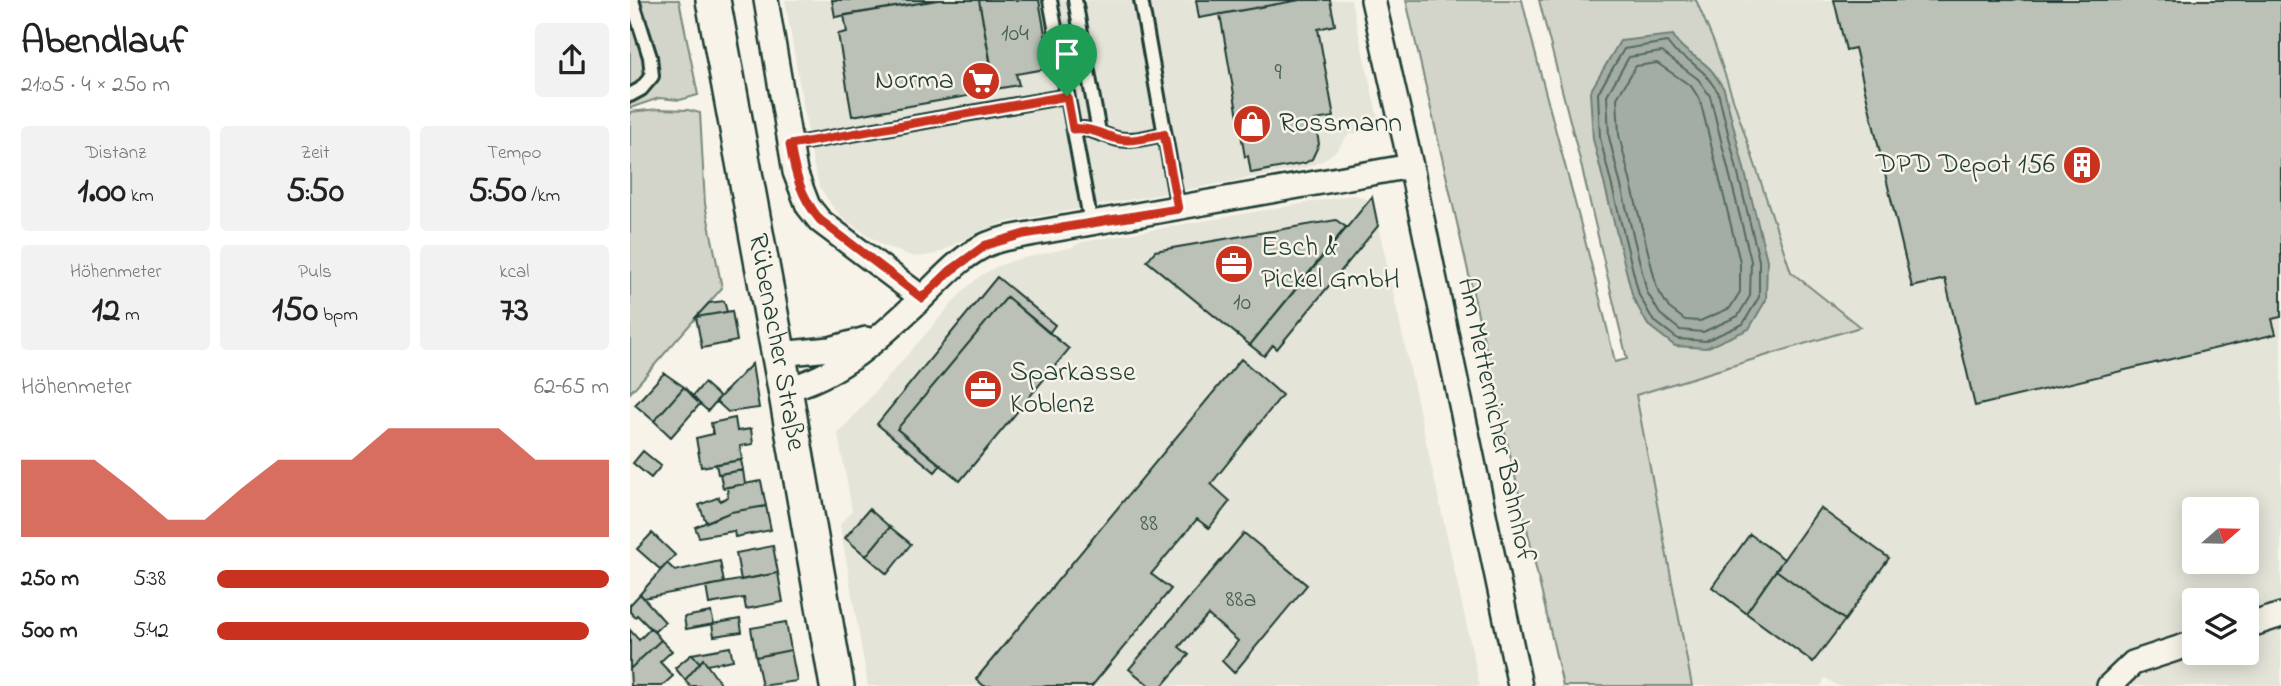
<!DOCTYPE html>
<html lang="de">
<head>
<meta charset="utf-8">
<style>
  :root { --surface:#fff; --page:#f2f2f2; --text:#222; --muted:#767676; --accent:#c8321e }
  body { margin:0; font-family:"Indie Flower",sans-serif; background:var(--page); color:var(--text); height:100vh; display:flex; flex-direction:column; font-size:26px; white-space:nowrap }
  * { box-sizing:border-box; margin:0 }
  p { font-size:23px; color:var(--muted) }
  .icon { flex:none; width:38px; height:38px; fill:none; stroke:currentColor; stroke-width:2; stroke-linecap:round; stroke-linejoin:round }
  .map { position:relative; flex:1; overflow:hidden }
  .drawer { display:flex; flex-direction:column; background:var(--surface); width:630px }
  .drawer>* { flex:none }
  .needle { width:46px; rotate:70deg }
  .tools { position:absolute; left:1552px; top:497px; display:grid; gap:14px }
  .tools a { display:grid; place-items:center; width:77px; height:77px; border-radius:7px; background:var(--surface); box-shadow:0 4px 18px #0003; font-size:35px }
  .pin { position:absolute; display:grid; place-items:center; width:60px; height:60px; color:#fff; margin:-72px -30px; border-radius:50% 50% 50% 0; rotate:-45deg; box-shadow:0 0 7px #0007 }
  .pin .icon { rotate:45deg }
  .round { display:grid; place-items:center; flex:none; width:74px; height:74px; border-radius:7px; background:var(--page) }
  .overview { display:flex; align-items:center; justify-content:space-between; height:119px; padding:0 21px }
  h1 { font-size:38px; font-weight:700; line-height:52px }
  .figures { display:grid; grid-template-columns:repeat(3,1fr); gap:10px; height:119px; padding:7px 21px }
  .figures div { display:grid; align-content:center; border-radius:7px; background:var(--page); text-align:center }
  .figures b { font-size:35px; font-weight:700 }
  .figures small { font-size:19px; font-weight:400 }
  .figures p { font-size:19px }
  .chart { height:196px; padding:14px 21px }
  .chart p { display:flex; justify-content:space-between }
  .chart svg { width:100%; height:126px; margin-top:7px; fill:var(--accent); opacity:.7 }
  ul { padding:0 21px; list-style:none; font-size:23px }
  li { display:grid; grid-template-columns:112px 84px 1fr; align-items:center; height:52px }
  li i { height:18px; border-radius:9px; background:var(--accent) }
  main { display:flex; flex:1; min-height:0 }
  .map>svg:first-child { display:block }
  .built { fill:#e5e4d9; fill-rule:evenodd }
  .green { fill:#d3d5ca; stroke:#79897f; stroke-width:2 }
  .water { fill:#a4ada3; stroke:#6f8077; stroke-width:2 }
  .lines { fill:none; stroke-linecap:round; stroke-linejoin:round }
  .shore { stroke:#546a60; stroke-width:2 }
  .building { fill:#bbc1b6; stroke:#1f3d34; stroke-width:2 }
  .service-casing { stroke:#1f3d34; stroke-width:18 }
  .minor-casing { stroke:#1f3d34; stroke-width:28 }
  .secondary-casing { stroke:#1f3d34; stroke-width:38 }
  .service { stroke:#f7f3e8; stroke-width:12 }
  .minor { stroke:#f7f3e8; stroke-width:23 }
  .secondary { stroke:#f7f3e8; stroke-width:33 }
  .route-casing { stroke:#fff; stroke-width:14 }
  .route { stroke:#c8321e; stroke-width:9 }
  .labels { text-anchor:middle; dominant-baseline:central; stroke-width:5; stroke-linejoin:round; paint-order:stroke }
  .number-label { font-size:24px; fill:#465e54 }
  .poi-label { font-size:28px; fill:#1f3d34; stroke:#f7f3e8; text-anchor:start }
  .street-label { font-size:28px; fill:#1f3d34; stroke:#f7f3e8 }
</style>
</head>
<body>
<main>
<section class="drawer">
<div class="overview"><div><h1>Abendlauf</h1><p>21:05 · 4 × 250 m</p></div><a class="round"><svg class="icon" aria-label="share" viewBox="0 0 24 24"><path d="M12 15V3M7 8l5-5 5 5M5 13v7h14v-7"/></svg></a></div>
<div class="figures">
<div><p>Distanz</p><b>1.00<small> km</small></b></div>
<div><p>Zeit</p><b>5:50</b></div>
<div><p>Tempo</p><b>5:50<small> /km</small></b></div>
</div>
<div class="figures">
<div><p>Höhenmeter</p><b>12<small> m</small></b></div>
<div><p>Puls</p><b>150<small> bpm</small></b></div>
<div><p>kcal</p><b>73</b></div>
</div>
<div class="chart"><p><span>Höhenmeter</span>62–65 m</p>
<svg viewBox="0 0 160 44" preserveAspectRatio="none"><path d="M0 44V17L10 17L20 17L30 27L40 38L50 38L60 27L70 17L80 17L90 17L100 6L110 6L120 6L130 6L140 17L150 17L160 17V44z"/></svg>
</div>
<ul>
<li><b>250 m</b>5:38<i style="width:100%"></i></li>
<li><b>500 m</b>5:42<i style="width:95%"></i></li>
</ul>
</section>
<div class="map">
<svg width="1651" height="686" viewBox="0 0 1651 686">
  <rect width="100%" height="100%" fill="#f7f3e8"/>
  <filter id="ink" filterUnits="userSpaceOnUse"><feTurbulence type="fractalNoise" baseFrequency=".0143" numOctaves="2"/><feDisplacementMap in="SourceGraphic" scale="14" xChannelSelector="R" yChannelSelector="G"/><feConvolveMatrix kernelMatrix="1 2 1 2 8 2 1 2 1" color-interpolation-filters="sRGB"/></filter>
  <g filter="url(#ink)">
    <path class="built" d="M155 0H721L750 127 718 135 707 150 692 161 675 168 377 222 350 231 306 254 287 257 278 255 252 245 217 221 204 209 189 186 183 163Z
      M1066 0H1651V686H1208L1195 678 1191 686H1062L1006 395 1229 327 1161 272 1085 45ZM1564 509H1617V562H1564ZM1564 600H1617V653H1564Z
      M722 195 730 196 739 201 742 197 850 686H238L210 525 222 510 208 434 334 290 350 276 366 267 385 260 443 247 452 242Z"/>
    <path class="green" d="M0 0H49L68 95 50 100 29 98 0 108Z
      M776 0H892C921 121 958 241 985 362L997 359 950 160 909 0H1066L1085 45 1161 272 1230 327 1006 395 1062 686H933Z
      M29 109 58 110 70 113 75 204 92 288 0 393V112Z"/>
    <path class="water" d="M1043 35C1052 53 1068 55 1081 70 1086 76 1090 83 1094 89L1137 260 1136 300 1119 329 1076 348 1045 346 1018 325 1003 298 963 139 960 92 990 41Z"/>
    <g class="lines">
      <path class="shore" d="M1037 42 1045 52 1060 61 1075 74 1088 92 1129 260V297L1113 324 1075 341 1048 339 1023 320 1009 295 970 138 968 93 994 49Z
        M1032 52 1068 79 1080 96 1121 261 1120 296 1108 316 1073 332 1050 330 1030 314 1017 292 979 137 977 95 999 57Z
        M1027 63 1061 86 1070 100 1110 262V292L1100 308 1070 321 1055 320 1039 308 1027 288 989 135 987 98 1006 66Z"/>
    </g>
    <path class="building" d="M202 0H308L205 17Z
      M308 0H349L366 91 222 116 208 34 217 32 214 15Z
      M349 0H409L421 68 386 74 389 85 365 89Z
      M566 0H670L569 18Z
      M670 0H700L705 25 688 29 704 117 685 120 689 144 682 159 675 163 621 173 618 156 615 157 590 14Z
      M1204 0H1651V317L1642 319 1646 334 1345 406 1315 279 1282 287 1225 48 1216 50Z
      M742 197 748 226 647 349 643 345 634 356 620 345Z
      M706 220 716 227 620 345 517 261 525 251Z
      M367 277 425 325 419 333 377 297 267 429 311 465 305 472 247 424Z
      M377 297 439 349 330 481 267 429Z
      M94 301 97 312 66 317 79 303Z
      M102 311 107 341 72 348 66 317Z
      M611 359 652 395 581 484 600 501 579 528 567 519 521 574 541 589 462 686H354L346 679Z
      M122 364 129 408 98 412 86 401Z
      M34 373 54 387 24 421 5 405Z
      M74 383 90 397 78 411 62 397Z
      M54 387 70 404 41 437 24 421Z
      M105 418 107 431 121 429 123 444 110 446 112 460 71 467 66 438 83 434 81 423Z
      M13 451 31 466 21 478 3 463Z
      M111 460 113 470 88 474 86 464Z
      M113 470 115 484 93 488 90 474Z
      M131 481 136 506 101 512 76 522 69 505 89 497 90 501 98 497 97 487Z
      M136 506 141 530 105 537 104 531 69 537 65 527 101 512Z
      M1190 508 1259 558 1215 620 1146 570Z
      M239 509 260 527 236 556 215 538Z
      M260 527 281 544 257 574 236 556Z
      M22 533 45 555 31 570 7 549Z
      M614 533 677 585 604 673 592 661 608 641 578 615 549 647 559 655 532 686H520L499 669Z
      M1120 534 1154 559 1116 613 1082 587Z
      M143 546 148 573 111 580 106 553Z
      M90 561 94 583 14 598 10 594 37 563 45 571Z
      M1146 570 1215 620 1183 662 1116 613Z
      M148 573 153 602 116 609 114 598 79 604 76 586Z
      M10 594 35 622 24 632 7 615 5 617 0 612V605Z
      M81 612 84 624 56 629 54 617Z
      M110 619 112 632 84 636 82 624Z
      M156 622 161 650 126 657 121 628Z
      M21 628 31 640 0 669V630L9 640Z
      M31 640 42 651 30 662 43 676 32 686H1L0 669Z
      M100 647 103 660 77 665 73 659 70 663 62 654Z
      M161 650 167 681 132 686 126 657Z
      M62 654 70 663 55 680 45 668Z
      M73 659 77 665 92 686H60L55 680Z"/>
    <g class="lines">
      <defs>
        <path id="service" d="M420 0 461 224
          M445 0 469 132
          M511 0 548 209
          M0 95 11 89 22 76 20 57 2 0
          M444 129C460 127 472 135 488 139 503 142 519 137 534 134
          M160 145 437 96"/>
        <path id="minor" d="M136 0 165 172 178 206 190 221 292 298
          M743 0 781 166 890 686
          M149 354 200 349 236 339
          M155 389C208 378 254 334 292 298 312 279 332 255 358 244 370 239 382 237 394 235L781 166
          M1617 626 1651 615
          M1479 686 1503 663 1564 643"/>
        <g id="secondary">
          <path id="s1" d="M83 0 155 389 207 686"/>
        </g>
      </defs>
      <use href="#service" class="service-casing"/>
      <use href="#minor" class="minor-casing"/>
      <use href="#secondary" class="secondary-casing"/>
      <use href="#service" class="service"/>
      <use href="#minor" class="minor"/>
      <use href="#secondary" class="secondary"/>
    </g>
  </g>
  <g class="lines" filter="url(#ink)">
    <defs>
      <path id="route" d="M437 96 443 129C460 127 472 135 488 139 503 142 519 137 534 134L548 209 394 234 356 245 320 271 292 298 190 220C171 197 165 174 160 145Z"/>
    </defs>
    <use href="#route" class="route-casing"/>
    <use href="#route" class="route"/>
  </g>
  <defs>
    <symbol id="supermarket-disc" viewBox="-11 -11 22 22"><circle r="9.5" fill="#c8321e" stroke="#f7f3e8"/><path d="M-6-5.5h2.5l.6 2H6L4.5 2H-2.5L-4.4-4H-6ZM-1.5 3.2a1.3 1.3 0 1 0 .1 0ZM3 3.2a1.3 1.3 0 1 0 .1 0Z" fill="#fff"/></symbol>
    <symbol id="shop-disc" viewBox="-11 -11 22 22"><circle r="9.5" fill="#c8321e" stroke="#f7f3e8"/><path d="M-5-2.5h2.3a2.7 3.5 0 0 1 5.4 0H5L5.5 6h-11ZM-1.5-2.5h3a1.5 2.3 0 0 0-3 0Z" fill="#fff"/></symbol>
    <symbol id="building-disc" viewBox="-11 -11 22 22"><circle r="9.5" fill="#c8321e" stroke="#f7f3e8"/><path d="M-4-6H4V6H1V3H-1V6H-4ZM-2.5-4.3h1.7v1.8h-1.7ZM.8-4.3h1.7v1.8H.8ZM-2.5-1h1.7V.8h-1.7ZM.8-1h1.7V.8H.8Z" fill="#fff"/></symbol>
    <symbol id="office-disc" viewBox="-11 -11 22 22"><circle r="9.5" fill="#c8321e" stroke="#f7f3e8"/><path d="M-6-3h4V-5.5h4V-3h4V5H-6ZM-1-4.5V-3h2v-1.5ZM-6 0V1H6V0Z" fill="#fff"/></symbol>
  </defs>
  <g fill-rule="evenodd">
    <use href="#supermarket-disc" x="329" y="59" width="44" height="44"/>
    <use href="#shop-disc" x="600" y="102" width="44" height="44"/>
    <use href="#building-disc" x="1430" y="143" width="44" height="44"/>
    <use href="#office-disc" x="582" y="242" width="44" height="44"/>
    <use href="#office-disc" x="331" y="367" width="44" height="44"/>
  </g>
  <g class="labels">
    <g class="number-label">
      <text x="385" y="34">104</text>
      <text x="648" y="73">9</text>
      <text x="612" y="303">10</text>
      <text x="519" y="524">88</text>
      <text x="611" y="600">88a</text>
    </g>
    <g class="poi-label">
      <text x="324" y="81" text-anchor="end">Norma</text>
      <text x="649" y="124">Rossmann</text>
      <text x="1425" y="165" text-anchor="end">DPD Depot 156</text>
      <text x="631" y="248">Esch &amp;<tspan x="631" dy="32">Pickel GmbH</tspan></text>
      <text x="380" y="373">Sparkasse<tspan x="380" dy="32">Koblenz</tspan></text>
    </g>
    <g class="street-label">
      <text stroke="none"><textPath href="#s1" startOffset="348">Rübenacher Straße</textPath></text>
      <text transform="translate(865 420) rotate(78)">Am Metternicher Bahnhof</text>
    </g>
  </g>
</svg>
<div class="tools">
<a><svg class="needle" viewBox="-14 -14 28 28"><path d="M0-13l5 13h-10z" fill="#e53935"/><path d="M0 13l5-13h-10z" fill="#767676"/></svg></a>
<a><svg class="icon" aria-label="layers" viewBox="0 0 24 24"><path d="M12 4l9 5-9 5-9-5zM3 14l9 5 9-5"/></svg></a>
</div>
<div class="pin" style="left:437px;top:96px;background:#1e9e55"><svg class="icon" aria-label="arrive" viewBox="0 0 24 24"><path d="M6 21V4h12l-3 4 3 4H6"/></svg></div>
</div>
</main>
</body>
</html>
